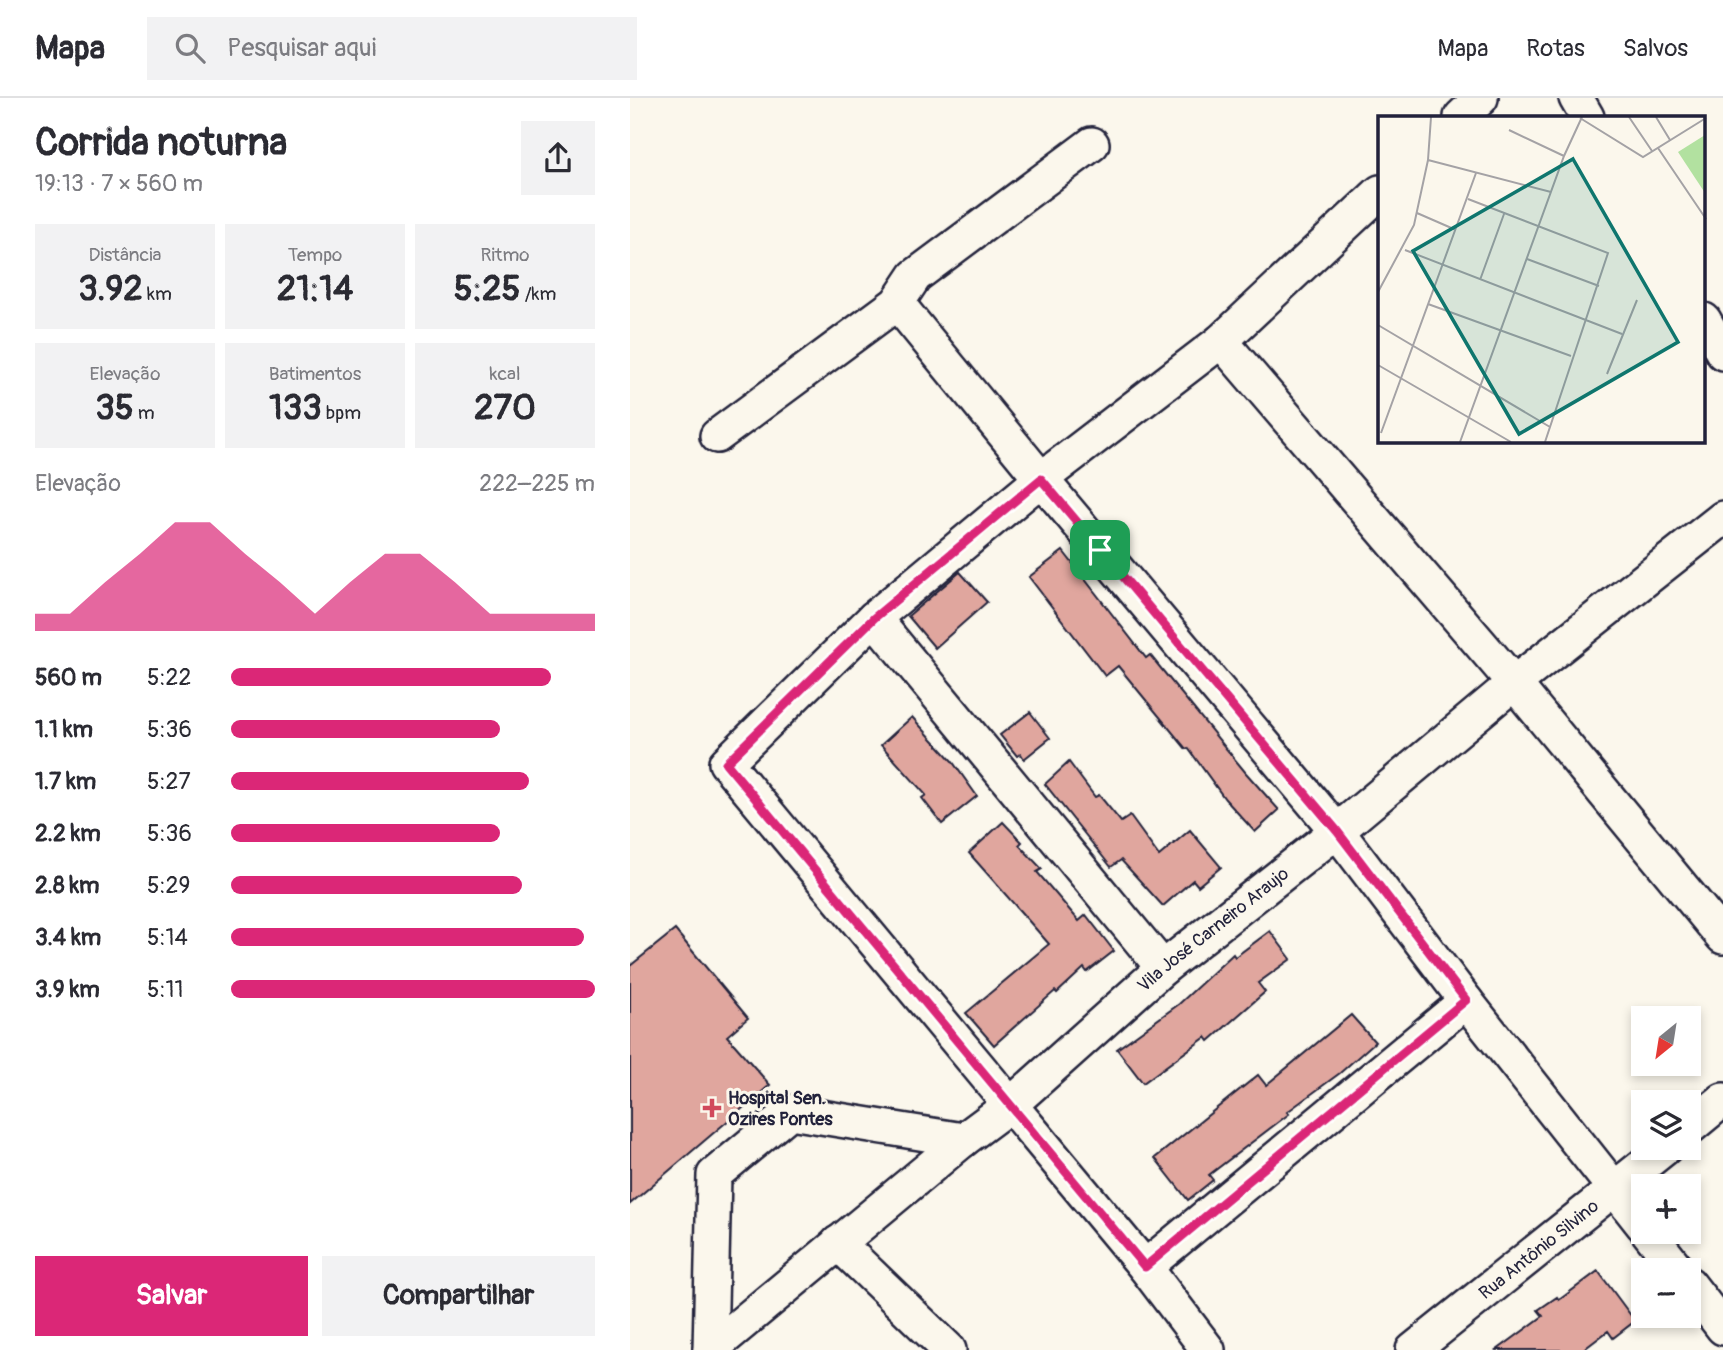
<!DOCTYPE html>
<html lang="pt">
<head>
<meta charset="utf-8">
<style>
  :root { --surface:#fff; --page:#f2f2f3; --text:#2b2b33; --muted:#7c7c81; --line:#e1e1e2; --accent:#db2777 }
  body { margin:0; font-family:Pangolin,sans-serif; background:var(--page); color:var(--text); height:100vh; display:flex; flex-direction:column; font-size:26px; white-space:nowrap }
  * { box-sizing:border-box; margin:0 }
  p { font-size:23px; color:var(--muted) }
  .icon { flex:none; width:38px; height:38px; fill:none; stroke:currentColor; stroke-width:2; stroke-linecap:round; stroke-linejoin:round }
  .map { position:relative; flex:1; overflow:hidden }
  .panel { display:flex; flex-direction:column; background:var(--surface); width:630px }
  .panel>* { flex:none }
  .needle { width:46px; rotate:210deg }
  .buttons { position:absolute; left:1001px; top:908px; display:grid; gap:14px }
  .buttons a { display:grid; place-items:center; width:70px; height:70px; border-radius:0px; background:var(--surface); box-shadow:0 4px 10px #0003; font-size:35px }
  .pin { position:absolute; display:grid; place-items:center; width:60px; height:60px; color:#fff; margin:-30px; border-radius:14px; box-shadow:0 4px 10px #0006 }
  .round { display:grid; place-items:center; flex:none; width:74px; height:74px; border-radius:0px; background:var(--page) }
  .overview { display:flex; align-items:center; justify-content:space-between; height:119px; padding:0 35px }
  h1 { font-size:38px; font-weight:800; line-height:52px }
  .metrics { display:grid; grid-template-columns:repeat(3,1fr); gap:10px; height:119px; padding:7px 35px }
  .metrics div { display:grid; align-content:center; border-radius:0px; background:var(--page); text-align:center }
  .metrics b { font-size:35px; font-weight:800 }
  .metrics small { font-size:19px; font-weight:400 }
  .metrics p { font-size:19px }
  .chart { height:196px; padding:14px 35px }
  .chart p { display:flex; justify-content:space-between }
  .chart svg { width:100%; height:126px; margin-top:7px; fill:var(--accent); opacity:.7 }
  .button { display:flex; gap:14px; margin-top:auto; padding:14px 35px }
  .button a { flex:1; height:80px; border-radius:0px; background:var(--accent); color:#fff; font-size:28px; font-weight:800; line-height:80px; text-align:center }
  .button a+a { background:var(--page); color:var(--text) }
  ul { padding:0 35px; list-style:none; font-size:23px }
  li { display:grid; grid-template-columns:112px 84px 1fr; align-items:center; height:52px }
  li i { height:18px; border-radius:9px; background:var(--accent) }
  header { display:flex; align-items:center; gap:42px; box-sizing:border-box; height:98px; padding:0 35px; background:var(--surface); border-bottom:2px solid var(--line) }
  header strong { font-size:33px }
  nav { display:flex; gap:38px; margin-inline-start:auto; font-size:24px }
  .search { width:490px; height:63px; background:var(--page); display:flex; align-items:center; gap:18px; box-sizing:border-box; padding:0 24px; border-radius:0px; color:var(--muted); font-size:26px }
  main { display:flex; flex:1; min-height:0 }
  .map>svg:first-child { display:block }
  .building { fill:#e0a69e; stroke:#22223b; stroke-width:2 }
  .lines { fill:none; stroke-linecap:round; stroke-linejoin:round }
  .minor-casing { stroke:#22223b; stroke-width:38 }
  .minor { stroke:#fbf7ec; stroke-width:33 }
  .route-casing { stroke:#fff; stroke-width:14 }
  .route { stroke:#db2777; stroke-width:9 }
  .poi-dot { fill:#d1495b; stroke:#fbf7ec; stroke-width:2.5 }
  .labels { text-anchor:middle; dominant-baseline:central; stroke-width:6; stroke-linejoin:round; paint-order:stroke }
  .street-label { font-size:18px; fill:#22223b; stroke:#fbf7ec }
  .poi-label { font-size:18px; font-weight:bold; fill:#22223b; stroke:#fbf7ec; text-anchor:start }
  .inset-road { fill:none; stroke:#a4a2a5; stroke-width:2 }
  .view { fill:#0f766e; fill-opacity:0.15; stroke:#0f766e; stroke-width:3.5 }
  .inset-edge { fill:none; stroke:#22223b; stroke-width:3.5 }
</style>
</head>
<body>
<header>
<strong>Mapa</strong>
<div class="search"><svg class="icon" aria-label="search" viewBox="0 0 24 24"><circle cx="10" cy="10" r="6"/><path d="M15 15l6 6"/></svg>Pesquisar aqui</div>
<nav><a>Mapa</a><a>Rotas</a><a>Salvos</a></nav>
</header>
<main>
<section class="panel">
<div class="overview"><div><h1>Corrida noturna</h1><p>19:13 · 7 × 560 m</p></div><a class="round"><svg class="icon" aria-label="share" viewBox="0 0 24 24"><path d="M12 15V3M7 8l5-5 5 5M5 13v7h14v-7"/></svg></a></div>
<div class="metrics">
<div><p>Distância</p><b>3.92<small> km</small></b></div>
<div><p>Tempo</p><b>21:14</b></div>
<div><p>Ritmo</p><b>5:25<small> /km</small></b></div>
</div>
<div class="metrics">
<div><p>Elevação</p><b>35<small> m</small></b></div>
<div><p>Batimentos</p><b>133<small> bpm</small></b></div>
<div><p>kcal</p><b>270</b></div>
</div>
<div class="chart"><p><span>Elevação</span>222–225 m</p>
<svg viewBox="0 0 160 44" preserveAspectRatio="none"><path d="M0 44V38L10 38L20 27L30 17L40 6L50 6L60 17L70 27L80 38L90 27L100 17L110 17L120 27L130 38L140 38L150 38L160 38V44z"/></svg>
</div>
<ul>
<li><b>560 m</b>5:22<i style="width:88%"></i></li>
<li><b>1.1 km</b>5:36<i style="width:74%"></i></li>
<li><b>1.7 km</b>5:27<i style="width:82%"></i></li>
<li><b>2.2 km</b>5:36<i style="width:74%"></i></li>
<li><b>2.8 km</b>5:29<i style="width:80%"></i></li>
<li><b>3.4 km</b>5:14<i style="width:97%"></i></li>
<li><b>3.9 km</b>5:11<i style="width:100%"></i></li>
</ul>
<div class="button"><a>Salvar</a><a>Compartilhar</a></div>
</section>
<div class="map">
<svg width="1093" height="1252" viewBox="0 0 1093 1252">
  <rect width="100%" height="100%" fill="#fbf7ec"/>
  <filter id="ink" filterUnits="userSpaceOnUse"><feTurbulence type="fractalNoise" baseFrequency=".0143" numOctaves="2"/><feDisplacementMap in="SourceGraphic" scale="14" xChannelSelector="R" yChannelSelector="G"/><feConvolveMatrix kernelMatrix="1 2 1 2 8 2 1 2 1" color-interpolation-filters="sRGB"/></filter>
  <g filter="url(#ink)">
    <path class="building" d="M433 453 516 560 520 557 616 675 649 712 625 734 595 701 558 650 556 651 488 568 475 578 399 479Z
      M330 474 357 504 305 550 278 518Z
      M400 614 420 640 394 661 391 656 387 658 370 637Z
      M282 619 322 663 347 698 312 726 292 700 296 697 251 647Z
      M439 664 465 699 469 697 491 724 500 718 529 758 560 732 591 769 568 788 563 782 533 808 491 762 481 769 415 686Z
      M373 724 392 744 389 747 412 771 407 774 449 823 456 817 484 853 457 874 454 870 427 895 425 893 364 947 336 915 419 846 339 755Z
      M45 832 118 920 97 938 140 987 0 1106V868Z
      M640 833 661 861 628 885 635 894 579 943 576 939 513 985 487 951 549 906 603 856 605 859Z
      M721 917 745 944 710 975 657 1014 659 1016 579 1077 583 1082 558 1102 525 1060 628 977 636 987Z
      M968 1173 1005 1223 983 1240 978 1233 953 1252H867L913 1218 908 1212 927 1199 929 1202Z"/>
    <g class="lines">
      <defs>
        <g id="minor">
          <path d="M946 0 957 19"/>
          <path d="M831 19 851 0"/>
          <path d="M267 205 411 381 707 733 836 903 1013 1127"/>
          <path d="M1074 222 1093 255"/>
          <path d="M591 243 884 585 1093 839"/>
          <path d="M87 338 267 205 285 178 462 46"/>
          <path d="M244 520 533 870"/>
          <path d="M1059 1030 1093 1002"/>
          <path d="M1018 1134 1048 1172"/>
          <path d="M208 1145 319 1252"/>
          <path d="M515 1169 836 903"/>
          <path d="M1059 1186 1093 1230"/>
          <path id="s1" d="M80 1252 333 1042 380 1007 533 870 707 733 884 585 1093 420"/>
          <path d="M80 1252 84 1077 160 1014 333 1042"/>
          <path d="M578 1252 515 1169 96 665 244 520 411 381 591 243 750 94"/>
          <path id="s2" d="M783 1252 1035 1050"/>
        </g>
      </defs>
      <use href="#minor" class="minor-casing"/>
      <use href="#minor" class="minor"/>
    </g>
  </g>
  <g class="lines" filter="url(#ink)">
    <defs>
      <path id="route" d="M411 381 707 733 836 902 515 1169 96 665 244 520Z"/>
    </defs>
    <use href="#route" class="route-casing"/>
    <use href="#route" class="route"/>
  </g>
  <path class="poi-dot" d="M78.5 999.5h7v7h7v7h-7v7h-7v-7h-7v-7h7z"/>
  <g class="labels">
    <g class="street-label">
      <text stroke="none"><textPath href="#s1" startOffset="656">Vila José Carneiro Araujo</textPath></text>
      <text stroke="none"><textPath href="#s2" startOffset="161">Rua Antônio Silvino</textPath></text>
    </g>
    <g class="poi-label">
      <text x="98" y="1000">Hospital Sen.<tspan x="98" dy="21">Ozires Pontes</tspan></text>
    </g>
  </g>
  <g transform="translate(748 18)">
    <rect width="327" height="327" fill="#fbf7ec"/>
    <path d="M327 19V77L300 36Z" fill="#b2e1a0"/>
    <path class="inset-road" d="M251 1 274 35M278 1 292 24M202 2 265 41 328 2M131 14 186 40M280 32 328 103M50 44 173 76M90 83 230 137 167 326M39 97 78 114M27 134 244 218M149 143 221 170M102 164 126 98M0 176 36 109 50 44 53 1M50 188 193 240M0 209 172 311M0 249 133 326M229 258 259 184M3 317 98 57M82 326 186 40 204 1"/>
    <path class="view" d="M195 43 300 226 141 318 35 135Z"/>
    <rect width="327" height="327" class="inset-edge"/>
  </g>
</svg>
<div class="buttons">
<a><svg class="needle" viewBox="-14 -14 28 28"><path d="M0-13l5 13h-10z" fill="#e53935"/><path d="M0 13l5-13h-10z" fill="#7c7c81"/></svg></a>
<a><svg class="icon" aria-label="layers" viewBox="0 0 24 24"><path d="M12 4l9 5-9 5-9-5zM3 14l9 5 9-5"/></svg></a>
<a>+</a>
<a>−</a>
</div>
<div class="pin" style="left:470px;top:452px;background:#1e9e55"><svg class="icon" aria-label="arrive" viewBox="0 0 24 24"><path d="M6 21V4h12l-3 4 3 4H6"/></svg></div>
</div>
</main>
</body>
</html>
